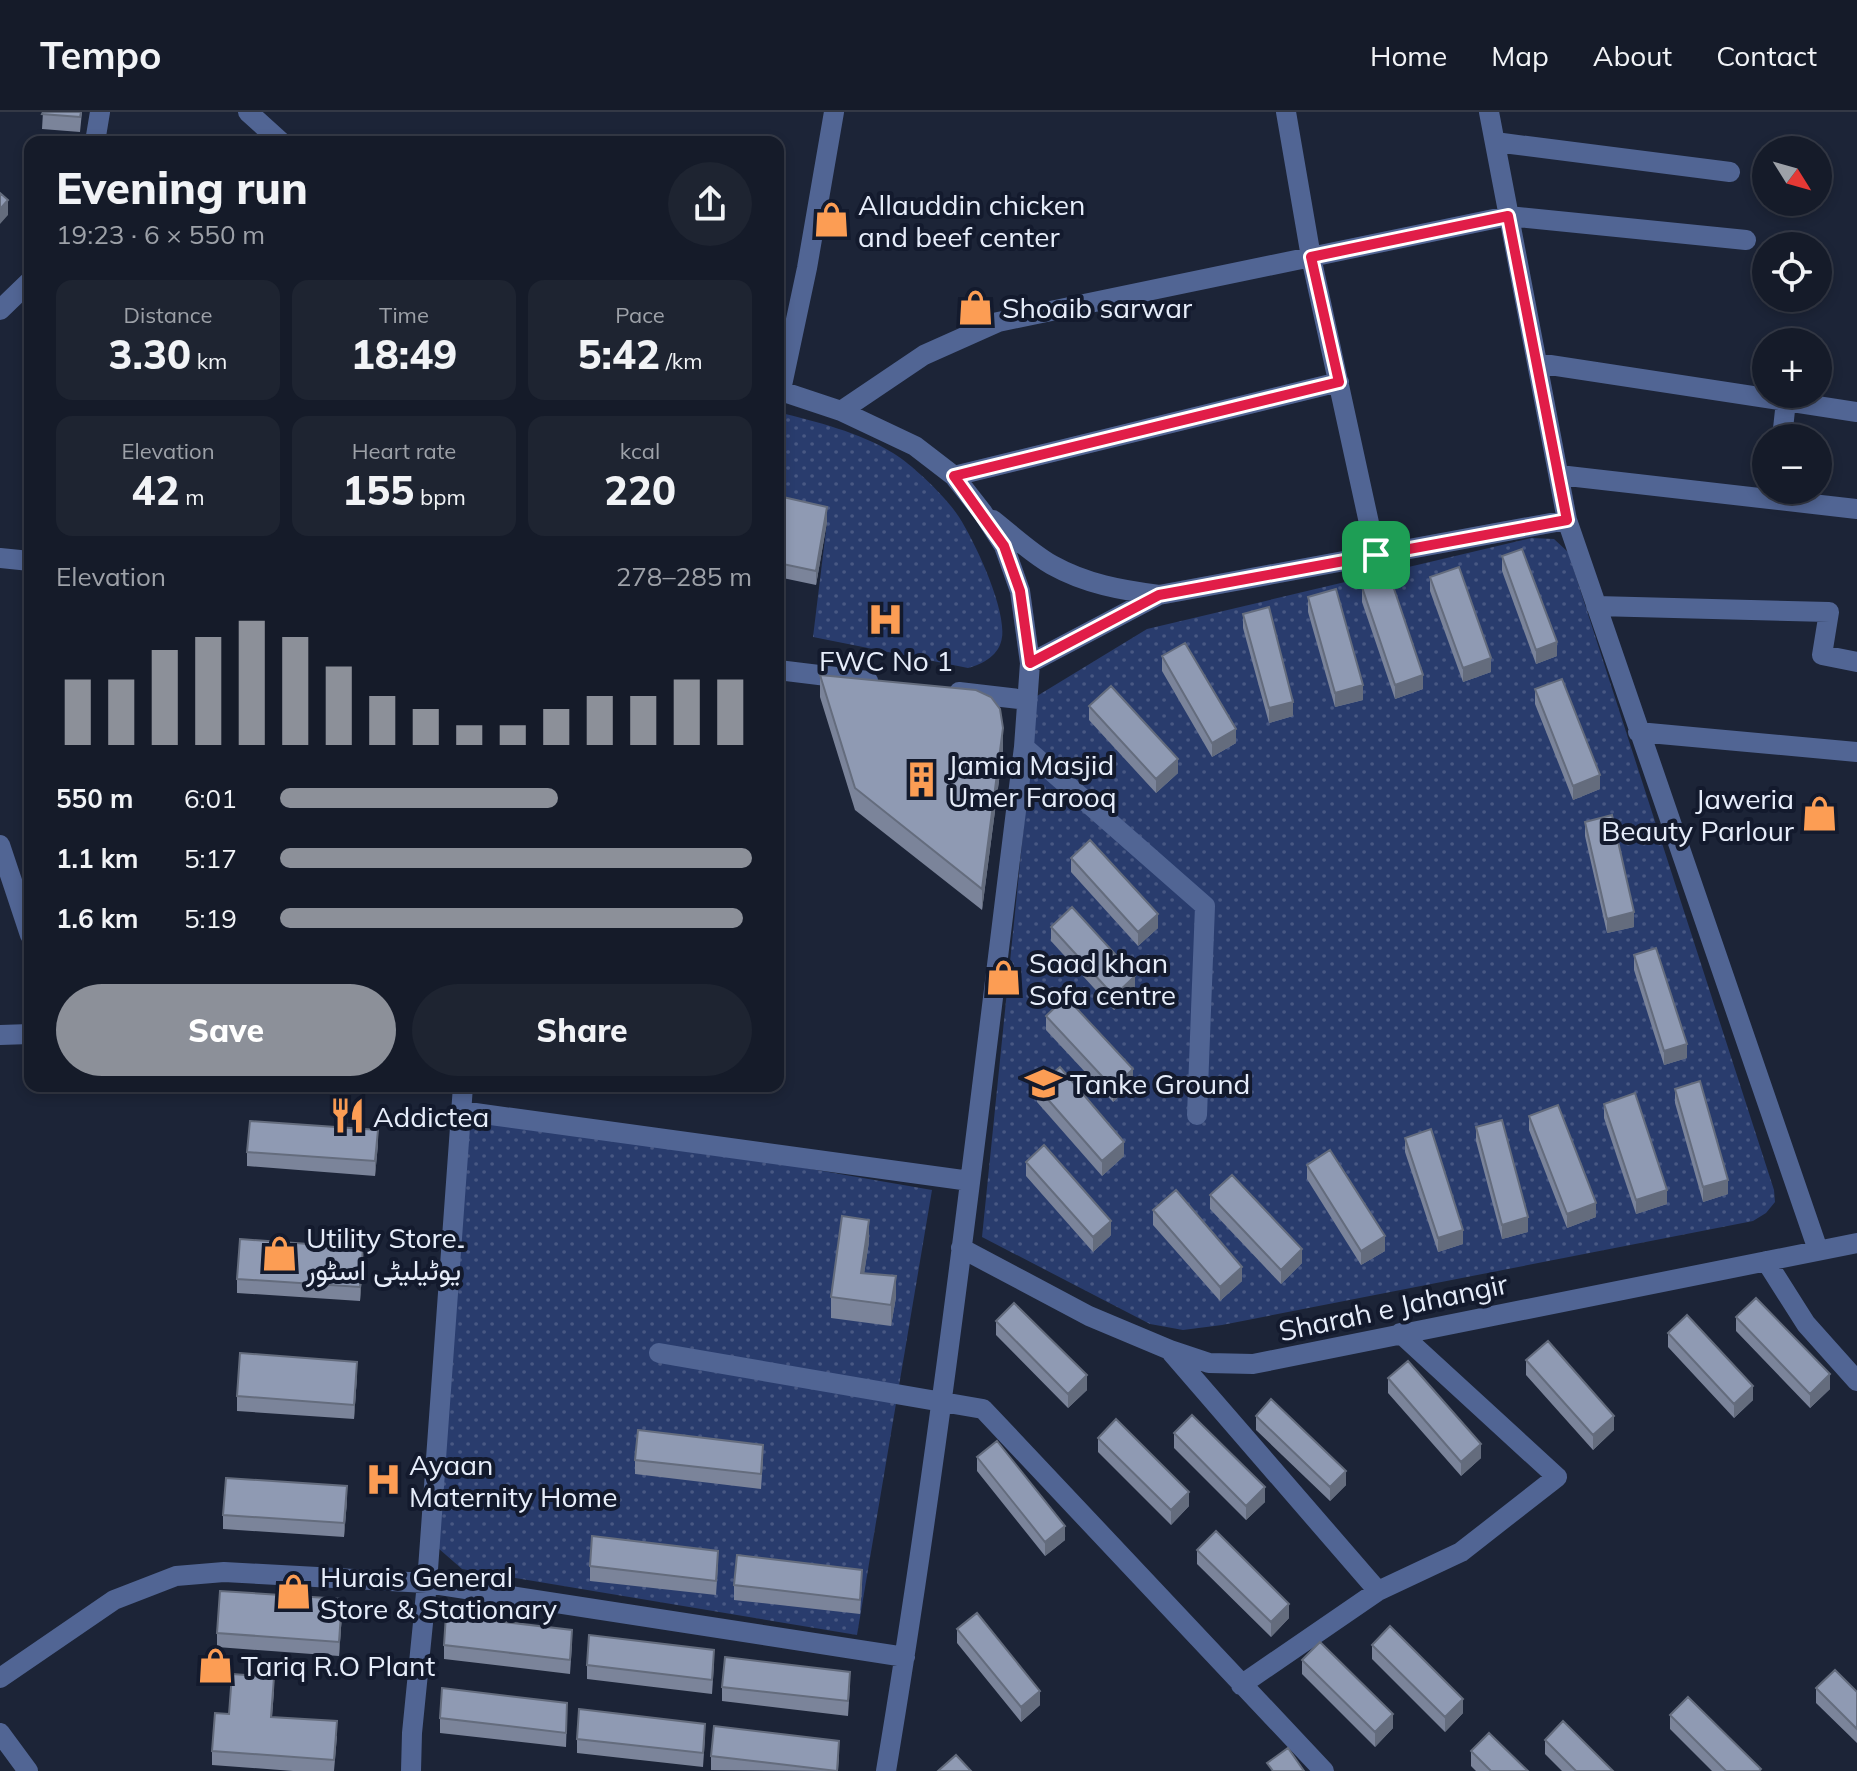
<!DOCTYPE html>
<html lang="en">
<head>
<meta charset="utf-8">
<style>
  :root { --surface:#151b29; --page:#1e2431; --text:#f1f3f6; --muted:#9da1a8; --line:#343946; --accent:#8c9099 }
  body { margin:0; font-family:Mulish,Vazirmatn,sans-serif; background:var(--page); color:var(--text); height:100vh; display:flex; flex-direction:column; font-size:30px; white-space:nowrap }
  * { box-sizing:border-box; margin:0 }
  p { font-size:26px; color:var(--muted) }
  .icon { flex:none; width:44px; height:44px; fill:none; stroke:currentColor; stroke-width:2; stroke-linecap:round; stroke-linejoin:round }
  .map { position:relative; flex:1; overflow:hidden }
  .details { position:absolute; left:24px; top:24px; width:760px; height:956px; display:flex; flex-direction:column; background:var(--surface); border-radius:16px; box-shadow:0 4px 12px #0003,0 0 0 2px var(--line) }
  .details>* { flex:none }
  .needle { width:52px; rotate:127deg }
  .controls { position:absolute; left:1752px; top:24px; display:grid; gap:16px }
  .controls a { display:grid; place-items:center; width:80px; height:80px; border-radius:50%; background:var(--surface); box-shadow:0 4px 12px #0003,0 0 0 2px var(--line); font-size:40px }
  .pin { position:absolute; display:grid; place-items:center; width:68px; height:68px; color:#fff; margin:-34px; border-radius:16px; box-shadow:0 4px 12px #0006 }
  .round { display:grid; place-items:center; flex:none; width:84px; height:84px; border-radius:42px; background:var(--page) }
  .overview { display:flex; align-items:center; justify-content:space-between; height:136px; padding:0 32px }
  h1 { font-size:44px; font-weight:800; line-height:60px }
  .figures { display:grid; grid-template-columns:repeat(3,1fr); gap:12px; height:136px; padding:8px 32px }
  .figures div { display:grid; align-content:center; border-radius:16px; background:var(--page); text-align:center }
  .figures b { font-size:40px; font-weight:800 }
  .figures small { font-size:22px; font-weight:400 }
  .figures p { font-size:22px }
  .chart { height:224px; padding:16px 32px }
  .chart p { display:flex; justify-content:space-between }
  .chart svg { width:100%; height:144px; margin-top:8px; stroke:var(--accent); stroke-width:6 }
  .button { display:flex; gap:16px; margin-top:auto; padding:16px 32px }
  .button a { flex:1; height:92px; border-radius:48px; background:var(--accent); color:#fff; font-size:32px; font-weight:800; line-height:92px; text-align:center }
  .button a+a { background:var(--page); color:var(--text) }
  ul { padding:0 32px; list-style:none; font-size:26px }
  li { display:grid; grid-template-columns:128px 96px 1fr; align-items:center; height:60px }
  li i { height:20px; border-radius:10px; background:var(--accent) }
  header { display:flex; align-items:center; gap:48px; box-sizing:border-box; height:112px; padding:0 40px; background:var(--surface); border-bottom:2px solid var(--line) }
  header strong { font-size:38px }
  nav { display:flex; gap:44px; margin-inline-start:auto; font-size:28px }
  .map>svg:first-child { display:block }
  .grass { fill:url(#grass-dots) }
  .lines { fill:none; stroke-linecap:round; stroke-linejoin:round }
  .minor { stroke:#516594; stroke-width:20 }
  .wall { fill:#7b849a }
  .shaded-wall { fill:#646c7d }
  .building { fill:#8f9ab3; stroke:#646c7d; stroke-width:2 }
  .route-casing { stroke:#fff; stroke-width:16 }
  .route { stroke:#e11d48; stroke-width:10 }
  .labels { text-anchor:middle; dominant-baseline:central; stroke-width:8; stroke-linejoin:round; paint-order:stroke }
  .poi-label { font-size:28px; fill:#e6edfa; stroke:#131a2d; text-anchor:start }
  .street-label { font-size:28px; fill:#e6edfa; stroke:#131a2d }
</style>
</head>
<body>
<header>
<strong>Tempo</strong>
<nav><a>Home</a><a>Map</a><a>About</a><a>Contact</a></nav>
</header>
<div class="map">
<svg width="1857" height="1659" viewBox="0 0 1857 1659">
  <defs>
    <pattern id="grass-dots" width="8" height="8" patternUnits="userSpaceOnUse" patternTransform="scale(2)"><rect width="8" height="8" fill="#293c6d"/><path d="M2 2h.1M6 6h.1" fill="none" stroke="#485883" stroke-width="1.8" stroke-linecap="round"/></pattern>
  </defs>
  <rect width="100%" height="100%" fill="#1c2437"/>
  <path class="grass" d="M778 300C817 310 859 320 893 341 913 353 947 386 959 405 975 430 1006 496 1002 525 1000 543 983 552 968 556L813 525 827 410 778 398Z
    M1531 426 1554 427 1568 440 1774 1078 1775 1090 1766 1101 1753 1109 1222 1213 1183 1218 1150 1212 982 1125 1037 584 1147 517Z
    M481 1000 932 1078 857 1523 462 1457 430 1429 467 1024Z"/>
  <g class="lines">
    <path class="minor" d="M248 0 281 30
      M1286 0 1311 145 1376 443
      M1489 0 1567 408 1818 1138
      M95 30 100 0
      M1495 30 1730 60
      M0 198 30 169
      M1537 251 1857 300
      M778 278 841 299 915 334 954 364 983 401 1004 434 1020 479 1030 551 1024 635C981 977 943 1319 886 1659
      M781 278 807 156 834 0
      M841 299 924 243 998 210 1508 104 1746 128
      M1782 326 1786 289
      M1559 363 1857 397
      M954 364 1339 270
      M993 408C1012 423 1031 441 1052 453 1086 472 1121 478 1159 483
      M0 446 30 449
      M1596 494 1829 500 1822 543 1857 550
      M1030 551 1159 483 1567 408
      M778 558 868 569
      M959 580 1027 588
      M1638 620 1857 640
      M1024 635 1205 794 1197 1003
      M0 733 30 823
      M0 923 30 922
      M461 999 970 1069
      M961 1136 1089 1204 1170 1238 1209 1251 1253 1252 1857 1131
      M1766 1149 1806 1212 1857 1269
      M1171 1240 1378 1479
      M659 1241 983 1297 1324 1659
      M0 1566 114 1488 176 1464 224 1460 427 1471 905 1545
      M1241 1573 1378 1479 1461 1440 1557 1365 1400 1221
      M0 1621 28 1659
      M411 1659 412 1621 427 1471 463 974"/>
  </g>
  <path class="wall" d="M43 0H82L80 20 42 17Z
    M778 407 827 410 816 473 778 465Z
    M1502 444 1557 544 1536 552 1502 459Z
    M1430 465 1491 560 1463 570 1430 479Z
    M1362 475 1423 577 1395 587 1362 490Z
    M1308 485 1363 588 1335 595 1308 500Z
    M1243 502 1293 604 1269 611 1243 516Z
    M1162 544 1236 631 1212 645 1162 559Z
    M820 563 1003 638 982 798 855 698 820 585Z
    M1535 577 1600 677 1573 688 1535 592Z
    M1089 594 1178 661 1156 681 1089 608Z
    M1585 710 1634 815 1607 821 1585 724Z
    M1071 746 1158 816 1138 834 1071 760Z
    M1051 815 1135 878 1114 898 1051 829Z
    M1634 843 1687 946 1664 953 1634 858Z
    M1046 904 1133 972 1113 990 1046 918Z
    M1037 975 1124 1044 1102 1064 1037 990Z
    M1675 977 1728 1082 1703 1090 1675 991Z
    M1604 992 1667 1092 1636 1102 1604 1006Z
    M1529 1004 1596 1105 1567 1116 1529 1018Z
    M1476 1015 1528 1120 1502 1127 1476 1029Z
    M1405 1026 1463 1132 1438 1140 1405 1040Z
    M378 1032 375 1064 247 1054V1040Z
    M1026 1050 1111 1123 1093 1140 1026 1064Z
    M1307 1053 1385 1139 1361 1153 1307 1067Z
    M1210 1083 1302 1151 1281 1172 1210 1097Z
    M1153 1098 1242 1169 1220 1189 1153 1113Z
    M869 1130 864 1161 896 1185 891 1214 831 1206V1185Z
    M363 1150 360 1189 237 1181V1167Z
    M1736 1205 1830 1277 1810 1296 1736 1219Z
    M996 1209 1087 1278 1068 1296 996 1223Z
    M1668 1221 1753 1288 1734 1306 1668 1235Z
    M1526 1248 1614 1318 1593 1338 1526 1263Z
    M357 1264 354 1307 237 1299V1284Z
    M1388 1266 1481 1346 1461 1364 1388 1281Z
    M1256 1304 1346 1373 1330 1389 1256 1318Z
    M1174 1321 1265 1390 1246 1408 1174 1336Z
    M1098 1326 1189 1394 1171 1413 1098 1340Z
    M977 1345 1065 1428 1045 1444 977 1359Z
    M763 1347 761 1377 635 1362V1348Z
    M347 1389 344 1425 223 1417V1403Z
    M1197 1438 1289 1506 1271 1525 1197 1452Z
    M718 1453 716 1483 590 1469V1454Z
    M862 1472 860 1502 734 1488V1473Z
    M342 1502 339 1544 217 1535V1521Z
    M957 1517 1040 1593 1021 1610 957 1531Z
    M572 1532 570 1562 444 1547V1533Z
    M1372 1533 1463 1601 1445 1620 1372 1547Z
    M1302 1548 1393 1616 1375 1635 1302 1562Z
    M714 1552 712 1582 587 1567V1553Z
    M850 1574 848 1604 722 1589V1575Z
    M1816 1576 1857 1580V1631L1816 1591Z
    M274 1579 272 1605 337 1624 334 1659H293L212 1653V1639L229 1602Z
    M1670 1603 1761 1659H1712L1670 1617Z
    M440 1606H567L566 1635 440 1621Z
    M705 1626 703 1655 577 1641V1627Z
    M1545 1628 1613 1659H1562L1545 1642Z
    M1471 1639 1528 1659H1476L1471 1654Z
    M711 1644H839L838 1659 711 1658Z"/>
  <path class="shaded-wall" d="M8 88V103L0 112V97Z
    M827 395V410L816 473V459Z
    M1557 530V544L1536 552V538Z
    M1491 546V560L1463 570V556Z
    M1423 563V577L1395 587V573Z
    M1363 573V588L1335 595V581Z
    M1293 590V604L1269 611V596Z
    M1003 616V638L982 798V777Z
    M1236 617V631L1212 645V631Z
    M1178 647V661L1156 681V667Z
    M1600 663V677L1573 688V674Z
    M1634 800V815L1607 821V807Z
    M1158 802V816L1138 834V820Z
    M1135 864V878L1114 898V884Z
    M1687 932V946L1664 953V939Z
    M1133 957V972L1113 990V976Z
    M378 1018V1032L375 1064V1049Z
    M1124 1030V1044L1102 1064V1049Z
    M1728 1068V1082L1703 1090V1075Z
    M1667 1078V1092L1636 1102V1088Z
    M1596 1091V1105L1567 1116V1102Z
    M1528 1105V1120L1502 1127V1113Z
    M869 1108V1130L861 1183V1161Z
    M1111 1109V1123L1093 1140V1125Z
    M1463 1118V1132L1438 1140V1126Z
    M1385 1124V1139L1361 1153V1139Z
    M363 1136V1150L360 1189V1175Z
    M1302 1137V1151L1281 1172V1158Z
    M1242 1155V1169L1220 1189V1175Z
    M896 1164V1185L891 1214V1193Z
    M357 1250V1264L354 1307V1293Z
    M1830 1262V1277L1810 1296V1282Z
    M1087 1263V1278L1068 1296V1282Z
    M1753 1274V1288L1734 1306V1292Z
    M1614 1304V1318L1593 1338V1323Z
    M1481 1332V1346L1461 1364V1350Z
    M1346 1359V1373L1330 1389V1375Z
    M347 1374V1389L344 1425V1411Z
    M1265 1375V1390L1246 1408V1394Z
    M1189 1380V1394L1171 1413V1398Z
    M1065 1414V1428L1045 1444V1430Z
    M342 1487V1502L339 1544V1530Z
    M1289 1492V1506L1271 1525V1510Z
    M1040 1579V1593L1021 1610V1595Z
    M1463 1587V1601L1445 1620V1605Z
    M1393 1602V1616L1375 1635V1620Z"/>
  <path class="building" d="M43 0H81L80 5 42 2Z
    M0 81 8 88 0 97Z
    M783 385 827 395 816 459 778 451V407Z
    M1522 437 1557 530 1536 538 1502 444Z
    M1459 455 1491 546 1463 556 1430 465Z
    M1390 465 1423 563 1395 573 1362 475Z
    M1336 477 1363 573 1335 581 1308 485Z
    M1269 495 1293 590 1269 596 1243 502Z
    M1185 531 1236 617 1212 631 1162 544Z
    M820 563 976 578 991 585 1000 597 1003 616 982 777 855 676Z
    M1562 567 1600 663 1573 674 1535 577Z
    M1111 574 1178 647 1156 667 1089 594Z
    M1612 703 1634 800 1607 807 1585 710Z
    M1090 728 1158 802 1138 820 1071 746Z
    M1072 795 1135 864 1114 884 1051 815Z
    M1656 836 1687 932 1664 939 1634 843Z
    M1066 885 1133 957 1113 976 1046 904Z
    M1060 955 1124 1030 1102 1049 1037 975Z
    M1700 969 1728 1068 1703 1075 1675 977Z
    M1635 981 1667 1078 1636 1088 1604 992Z
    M1558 993 1596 1091 1567 1102 1529 1004Z
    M1502 1008 1528 1105 1502 1113 1476 1015Z
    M250 1009 378 1018 375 1049 247 1040Z
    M1431 1017 1463 1118 1438 1126 1405 1026Z
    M1044 1033 1111 1109 1093 1125 1026 1050Z
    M1330 1038 1385 1124 1361 1139 1307 1053Z
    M1232 1063 1302 1137 1281 1158 1210 1083Z
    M1176 1078 1242 1155 1220 1175 1153 1098Z
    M842 1104 869 1108 861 1161 896 1164 891 1193 831 1185Z
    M240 1127 363 1136 360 1175 237 1167Z
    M1756 1186 1830 1262 1810 1282 1736 1205Z
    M1014 1191 1087 1263 1068 1282 996 1209Z
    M1687 1203 1753 1274 1734 1292 1668 1221Z
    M1548 1229 1614 1304 1593 1323 1526 1248Z
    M240 1241 357 1250 354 1293 237 1284Z
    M1408 1249 1481 1332 1461 1350 1388 1266Z
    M1271 1287 1346 1359 1330 1375 1256 1304Z
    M1192 1303 1265 1375 1246 1394 1174 1321Z
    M1116 1307 1189 1380 1171 1398 1098 1326Z
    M638 1318 763 1333 761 1362 635 1348Z
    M997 1329 1065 1414 1045 1430 977 1345Z
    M226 1366 347 1374 344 1411 223 1403Z
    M1216 1419 1289 1492 1271 1510 1197 1438Z
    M592 1424 718 1439 716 1469 590 1454Z
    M737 1443 862 1458 860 1488 734 1473Z
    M220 1479 342 1487 339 1530 217 1521Z
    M977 1501 1040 1579 1021 1595 957 1517Z
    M446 1503 572 1518 570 1548 444 1533Z
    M1390 1514 1463 1587 1445 1605 1372 1533Z
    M589 1523 714 1538 712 1568 587 1553Z
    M1320 1530 1393 1602 1375 1620 1302 1548Z
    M725 1545 850 1560 848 1589 722 1575Z
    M1835 1558 1857 1580V1617L1816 1576Z
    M232 1562 274 1565 271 1605 337 1609 334 1648 212 1639 215 1601 229 1602Z
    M442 1576 567 1591 566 1621 440 1606Z
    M1688 1585 1761 1657 1759 1659H1726L1670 1603Z
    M579 1597 705 1612 703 1641 577 1627Z
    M1563 1609 1613 1659H1576L1545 1628Z
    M714 1614 839 1629 837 1659 711 1644Z
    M1489 1621 1528 1659H1491L1471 1639Z
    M1288 1636 1304 1659H1273L1267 1651Z
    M956 1643 971 1659H938Z"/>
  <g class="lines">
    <defs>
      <path id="route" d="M1508 104 1567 408 1159 483 1030 551 1020 479 1004 434 954 364 1339 270 1311 145Z"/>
    </defs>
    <use href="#route" class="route-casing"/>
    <use href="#route" class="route"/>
  </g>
  <defs>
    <symbol id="shop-bare" viewBox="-9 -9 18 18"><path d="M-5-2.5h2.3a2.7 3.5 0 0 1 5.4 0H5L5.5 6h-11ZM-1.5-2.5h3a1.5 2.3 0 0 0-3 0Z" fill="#fc9d54" stroke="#131a2d" stroke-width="2.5" paint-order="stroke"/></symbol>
    <symbol id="hospital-bare" viewBox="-9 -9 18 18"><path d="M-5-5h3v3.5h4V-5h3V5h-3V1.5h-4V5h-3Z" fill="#fc9d54" stroke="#131a2d" stroke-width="2.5" paint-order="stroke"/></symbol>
    <symbol id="building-bare" viewBox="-9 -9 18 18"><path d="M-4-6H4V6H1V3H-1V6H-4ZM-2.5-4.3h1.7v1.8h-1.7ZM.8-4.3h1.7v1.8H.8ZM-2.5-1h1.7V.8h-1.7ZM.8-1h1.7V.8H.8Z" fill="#fc9d54" stroke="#131a2d" stroke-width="2.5" paint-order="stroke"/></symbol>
    <symbol id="school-bare" viewBox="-9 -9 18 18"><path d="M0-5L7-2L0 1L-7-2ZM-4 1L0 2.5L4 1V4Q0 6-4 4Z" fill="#fc9d54" stroke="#131a2d" stroke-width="2.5" paint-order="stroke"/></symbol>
    <symbol id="restaurant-bare" viewBox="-9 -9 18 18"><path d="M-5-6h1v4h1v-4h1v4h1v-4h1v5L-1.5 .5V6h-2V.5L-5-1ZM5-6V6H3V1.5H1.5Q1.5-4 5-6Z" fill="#fc9d54" stroke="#131a2d" stroke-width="2.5" paint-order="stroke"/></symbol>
  </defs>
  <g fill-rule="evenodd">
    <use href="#shop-bare" x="806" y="82" width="51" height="51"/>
    <use href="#shop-bare" x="950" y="170" width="51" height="51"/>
    <use href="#hospital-bare" x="860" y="482" width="51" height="51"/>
    <use href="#building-bare" x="896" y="642" width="51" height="51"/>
    <use href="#shop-bare" x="1794" y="676" width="51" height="51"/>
    <use href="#shop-bare" x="978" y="840" width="51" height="51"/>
    <use href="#school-bare" x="1018" y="946" width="51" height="51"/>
    <use href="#restaurant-bare" x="322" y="978" width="51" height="51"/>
    <use href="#shop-bare" x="254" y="1116" width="51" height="51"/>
    <use href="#hospital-bare" x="358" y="1342" width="51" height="51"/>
    <use href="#shop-bare" x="268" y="1454" width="51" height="51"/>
    <use href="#shop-bare" x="190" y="1528" width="51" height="51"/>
  </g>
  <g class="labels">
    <g class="poi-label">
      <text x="858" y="92">Allauddin chicken<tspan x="858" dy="32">and beef center</tspan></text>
      <text x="1002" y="195">Shoaib sarwar</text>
      <text x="886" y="548" text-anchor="middle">FWC No 1</text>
      <text x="948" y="652">Jamia Masjid<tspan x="948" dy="32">Umer Farooq</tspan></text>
      <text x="1794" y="686" text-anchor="end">Jaweria<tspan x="1794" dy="32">Beauty Parlour</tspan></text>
      <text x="1029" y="850">Saad khan<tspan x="1029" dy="32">Sofa centre</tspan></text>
      <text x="1070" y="971">Tanke Ground</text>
      <text x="373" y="1004">Addictea</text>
      <text x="306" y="1125">Utility Store۔<tspan x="306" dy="32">یوٹیلیٹی اسٹور</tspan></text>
      <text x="409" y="1352">Ayaan<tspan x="409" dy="32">Maternity Home</tspan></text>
      <text x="320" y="1464">Hurais General<tspan x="320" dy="32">Store &amp; Stationary</tspan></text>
      <text x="241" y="1553">Tariq R.O Plant</text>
    </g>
    <g class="street-label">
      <text transform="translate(1393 1195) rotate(-12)">Sharah e Jahangir</text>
    </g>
  </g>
</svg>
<div class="controls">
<a><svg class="needle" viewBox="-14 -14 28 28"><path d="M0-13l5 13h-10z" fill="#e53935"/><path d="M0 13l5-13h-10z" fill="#9da1a8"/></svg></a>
<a><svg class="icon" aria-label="locate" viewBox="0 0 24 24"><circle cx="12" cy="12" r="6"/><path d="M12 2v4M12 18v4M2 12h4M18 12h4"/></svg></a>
<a>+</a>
<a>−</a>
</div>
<div class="pin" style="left:1376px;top:443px;background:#1e9e55"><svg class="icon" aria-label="arrive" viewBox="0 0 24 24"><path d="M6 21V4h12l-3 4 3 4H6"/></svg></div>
<section class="details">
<div class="overview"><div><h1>Evening run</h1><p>19:23 · 6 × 550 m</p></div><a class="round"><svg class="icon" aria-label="share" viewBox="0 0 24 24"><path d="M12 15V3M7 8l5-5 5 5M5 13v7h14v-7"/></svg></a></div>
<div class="figures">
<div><p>Distance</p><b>3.30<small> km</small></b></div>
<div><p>Time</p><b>18:49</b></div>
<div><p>Pace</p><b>5:42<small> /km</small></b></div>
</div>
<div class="figures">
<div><p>Elevation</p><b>42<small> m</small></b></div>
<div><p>Heart rate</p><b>155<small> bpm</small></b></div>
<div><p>kcal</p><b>220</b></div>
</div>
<div class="chart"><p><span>Elevation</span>278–285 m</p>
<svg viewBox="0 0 160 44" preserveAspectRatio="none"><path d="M5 44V24M15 44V24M25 44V15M35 44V11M45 44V6M55 44V11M65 44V20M75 44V29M85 44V33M95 44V38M105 44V38M115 44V33M125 44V29M135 44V29M145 44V24M155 44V24"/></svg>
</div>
<ul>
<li><b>550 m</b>6:01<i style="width:59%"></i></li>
<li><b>1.1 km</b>5:17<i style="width:100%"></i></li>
<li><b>1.6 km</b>5:19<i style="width:98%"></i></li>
</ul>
<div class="button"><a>Save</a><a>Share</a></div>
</section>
</div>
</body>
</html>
